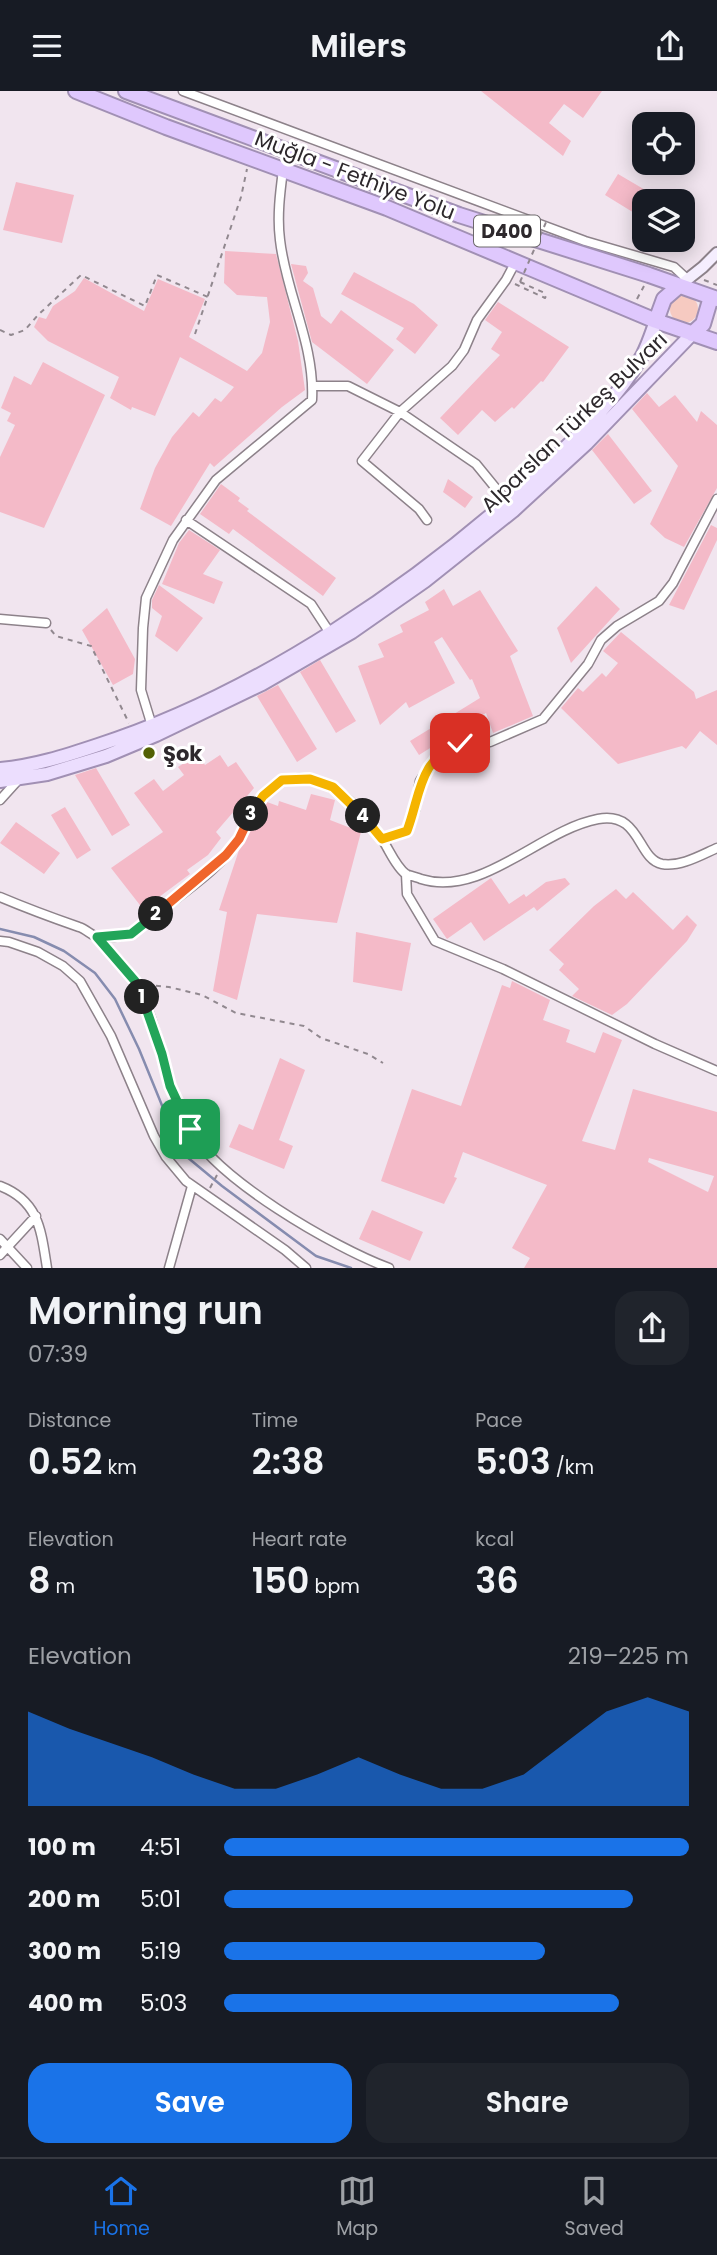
<!DOCTYPE html>
<html lang="en">
<head>
<meta charset="utf-8">
<style>
  :root { --surface:#171b24; --page:#20242c; --text:#f1f3f6; --muted:#9ea1a6; --line:#363941; --accent:#1a73e8 }
  body { margin:0; font-family:Poppins,sans-serif; background:var(--page); color:var(--text); height:100vh; display:flex; flex-direction:column; font-size:26px; white-space:nowrap }
  * { box-sizing:border-box; margin:0 }
  p { font-size:23px; color:var(--muted) }
  .icon { flex:none; width:38px; height:38px; fill:none; stroke:currentColor; stroke-width:2; stroke-linecap:round; stroke-linejoin:round }
  .map { position:relative; height:1177px; overflow:hidden }
  .drawer { display:flex; flex-direction:column; background:var(--surface); flex:1 }
  .drawer>* { flex:none }
  .tools { position:absolute; left:632px; top:21px; display:grid; gap:14px }
  .tools a { display:grid; place-items:center; width:63px; height:63px; border-radius:14px; background:var(--surface); box-shadow:0 4px 18px #0003; font-size:35px }
  .pin { position:absolute; display:grid; place-items:center; width:60px; height:60px; color:#fff; margin:-30px; border-radius:14px; box-shadow:0 4px 10px #0006 }
  .km { position:absolute; width:35px; height:35px; margin:-18px; border-radius:50%; background:#222; color:#fff; font-size:19px; line-height:35px; text-align:center }
  .round { display:grid; place-items:center; flex:none; width:74px; height:74px; border-radius:21px; background:var(--page) }
  .overview { display:flex; align-items:center; justify-content:space-between; height:119px; padding:0 28px }
  h1 { font-size:38px; font-weight:600; line-height:52px }
  .metrics { display:grid; grid-template-columns:repeat(3,1fr); gap:10px; height:119px; padding:7px 28px }
  .metrics div { display:grid; align-content:center }
  .metrics b { font-size:35px; font-weight:600 }
  .metrics small { font-size:19px; font-weight:400 }
  .metrics p { font-size:19px }
  .chart { height:196px; padding:14px 28px }
  .chart p { display:flex; justify-content:space-between }
  .chart svg { width:100%; height:126px; margin-top:7px; fill:var(--accent); opacity:.7 }
  .button { display:flex; gap:14px; margin-top:auto; padding:14px 28px }
  .button a { flex:1; height:80px; border-radius:21px; background:var(--accent); color:#fff; font-size:28px; font-weight:600; line-height:80px; text-align:center }
  .button a+a { background:var(--page); color:var(--text) }
  ul { padding:0 28px; list-style:none; font-size:23px }
  li { display:grid; grid-template-columns:112px 84px 1fr; align-items:center; height:52px }
  li i { height:18px; border-radius:9px; background:var(--accent) }
  header { display:flex; justify-content:space-between; align-items:center; height:91px; padding:0 28px; background:var(--surface); font-size:32px; font-weight:600 }
  .dock { display:flex; justify-content:space-around; align-items:center; height:98px; border-top:2px solid var(--line); background:var(--surface); font-size:19px; color:var(--muted) }
  .dock a { display:grid; justify-items:center; gap:4px }
  .dock .on { color:var(--accent) }
  .map>svg:first-child { display:block }
  .green { fill:#f6cac1 }
  .lines { fill:none; stroke-linecap:round; stroke-linejoin:round }
  .stream { stroke:#868caf; stroke-width:2.5 }
  .building { fill:#f4bac8; fill-rule:evenodd }
  .street-casing { stroke:#8d828a; stroke-width:11 }
  .secondary-casing { stroke:#8d828a; stroke-width:14 }
  .primary-casing { stroke:#a190b4; stroke-width:16 }
  .highway-casing { stroke:#a190b4; stroke-width:18 }
  .path { stroke:#91888f; stroke-width:2; stroke-dasharray:5 5; stroke-linecap:butt }
  .street { stroke:#fff; stroke-width:8 }
  .secondary { stroke:#f5eefe; stroke-width:10 }
  .primary { stroke:#ecdefe; stroke-width:12 }
  .highway { stroke:#dfc8fd; stroke-width:14 }
  .path-bridge { stroke:#91888f; stroke-width:2; stroke-dasharray:5 5; stroke-linecap:butt }
  .split-1-casing { stroke:#fff; stroke-width:14 }
  .split-2-casing { stroke:#fff; stroke-width:14 }
  .split-3-casing { stroke:#fff; stroke-width:14 }
  .split-4-casing { stroke:#fff; stroke-width:14 }
  .split-5-casing { stroke:#fff; stroke-width:14 }
  .split-1 { stroke:#22a559; stroke-width:9 }
  .split-2 { stroke:#22a559; stroke-width:9 }
  .split-3 { stroke:#f0652b; stroke-width:9 }
  .split-4 { stroke:#f5b400; stroke-width:9 }
  .split-5 { stroke:#f5b400; stroke-width:9 }
  .poi-dot { fill:#536104; stroke:#fff; stroke-width:2.5 }
  .labels { text-anchor:middle; dominant-baseline:central; stroke-width:6; stroke-linejoin:round; paint-order:stroke }
  .shield { fill:#fff; stroke:#6c686b; stroke-width:2 }
  .shield-label { font-size:19px; font-weight:bold; fill:#2d282c }
  .street-label { font-size:21px; fill:#2d282c; stroke:#fff }
  .poi-label { font-size:21px; font-weight:bold; fill:#2d282c; stroke:#fff; text-anchor:start }
</style>
</head>
<body>
<header><svg class="icon" aria-label="menu" viewBox="0 0 24 24"><path d="M4 6h16M4 12h16M4 18h16"/></svg>Milers<svg class="icon" aria-label="share" viewBox="0 0 24 24"><path d="M12 15V3M7 8l5-5 5 5M5 13v7h14v-7"/></svg></header>
<div class="map">
<svg width="717" height="1177" viewBox="0 0 717 1177">
  <rect width="100%" height="100%" fill="#f1e5ef"/>
  <path class="green" d="M670 218a14 14 0 1 1 28 0a14 14 0 1 1-28 0Z"/>
  <g class="lines">
    <path class="stream" d="M0 838 34 846 64 860 95 882 115 908 139 958 181 1061 222 1095 316 1165 351 1177"/>
  </g>
  <path class="building" d="M481 0H602L583 27 564 13 549 32 571 50 563 65Z
    M618 83 664 110H644V128L605 104Z
    M16 91 74 104 62 152 3 139Z
    M225 160 276 163 298 250 305 299 282 316 214 376 210 372 171 435 140 418 155 377 172 346 193 321 199 326 215 307 221 311 234 296 180 266 155 325 132 316 131 319 110 307 119 286 48 250 34 236 39 226 46 228 53 215 75 200 84 187 144 220 158 188 205 208 189 246 247 280 262 262 270 231 267 206 237 204 224 192Z
    M291 173 306 175 308 182 303 190 313 197 321 225 331 233 341 219 394 259 367 293 312 251Z
    M354 181 414 213 438 234 415 263 396 248 404 237 341 203Z
    M498 211 569 256 543 291 541 290 514 318 512 316 495 331 482 319 458 344 440 327 500 264 491 258 502 241 485 229Z
    M43 271 105 304 44 437 0 421V366L15 334 7 330 11 322 1 317 14 285 31 294Z
    M647 302 659 316 675 304 697 331 701 320 717 334V397L684 456 665 447 650 433 678 375 632 318Z
    M608 343 652 400 634 413 592 359Z
    M448 388 473 406 465 417 443 401Z
    M221 393 240 407 238 410 249 418 247 420 336 487 323 505 233 438 229 443 200 423Z
    M711 434 717 437V449L684 519 669 514Z
    M189 439 220 459 203 483 223 491 214 513 162 493 179 452Z
    M159 494 203 527 177 561 155 545 162 525 152 517V509Z
    M596 495 620 518 571 572 557 537Z
    M444 498 453 515 480 499 518 560 510 565 533 625 493 642 486 622 419 664 410 650 480 607 472 588 470 589 442 546 434 551 455 592 409 617 406 611 380 634 358 575 384 566 378 553 403 541 400 534 429 519 425 511Z
    M107 517 135 568 133 583 113 594 82 539Z
    M621 541 694 601 696 608 717 599V654L700 640 686 658 682 655 618 673 561 617 578 597 583 601 602 582 606 586 618 572 603 560Z
    M320 569 356 630 336 642 300 581Z
    M278 594 317 658 297 671 257 605Z
    M198 663 205 674 220 664 228 676 236 671 254 697 216 741 221 747 208 764 187 779 190 783 143 818 111 777 163 741 134 702 154 688 163 700 184 684 178 676Z
    M96 677 130 734 112 745 75 684Z
    M311 703 335 709 330 729 361 741 337 832 257 823 237 909 213 900 227 821 219 819 239 759 267 711 278 715 279 710 306 719Z
    M65 716 91 759 77 768 51 724Z
    M16 731 60 762 44 783 0 752Z
    M491 787 509 813 524 803 526 806 546 791 565 787 570 793 537 820 534 816 484 850 471 831 447 848 433 828Z
    M616 798 626 808 633 801 673 839 687 824 697 834 687 850 627 913 612 924 572 905 579 898 559 879 564 873 549 859 594 815Z
    M356 841 411 852 402 900 353 891Z
    M512 890 550 909 543 929 570 939 566 951 595 962 603 941 622 949 582 1050 615 1059 633 998 717 1021V1177H524L530 1167 512 1157 547 1094 463 1061 454 1086 457 1087 444 1113 381 1090 412 998 461 1015 502 894 510 897ZM649 1067 714 1085 708 1101 648 1071Z
    M280 967 305 979 279 1049 293 1055 284 1078 229 1056 239 1033 253 1039Z
    M372 1119 423 1141 410 1170 359 1148Z"/>
  <g class="lines">
    <defs>
      <path id="street" d="M183 0 585 150 674 176 687 188
        M312 295H348L400 321 476 373 507 411
        M186 429 311 513 330 542
        M427 429 419 418 362 370 400 321 452 275 464 259 477 229 506 189 515 172
        M0 528 46 532
        M152 635 141 599 143 537 146 507 173 449 216 389 312 309C315 253 286 203 280 149 277 126 280 102 283 79
        M0 709 19 688
        M382 748 398 744 407 739 415 719 420 690 431 673 446 657 460 652 490 651 543 628 588 573 601 549 617 535 659 510 673 492 717 408
        M406 783 407 803 435 850 503 878 655 953 717 980
        M0 806C26 817 53 827 79 836 86 838 92 845 98 846 105 848 122 845 129 843 138 840 147 830 155 824 183 801 221 778 240 746 249 729 264 694 285 689 329 678 363 720 385 753 390 761 397 777 406 783 410 785 417 786 421 788 482 807 540 739 598 728 641 720 637 768 662 773 681 776 701 764 717 757
        M97 846C109 860 126 875 135 891 152 919 160 960 169 991 173 1006 181 1021 188 1035 213 1087 335 1157 389 1177
        M0 850 9 851 38 861 63 875 80 890 111 945 154 1045 166 1066 186 1090 285 1159 306 1177
        M0 1095C39 1110 41 1139 47 1177
        M0 1148 27 1177
        M0 1164 36 1125
        M169 1177 192 1095"/>
      <path id="secondary" d="M679 195 703 176 717 162"/>
      <path id="primary" d="M0 678C34 675 65 665 98 654 257 603 423 490 545 376 580 343 618 307 642 265 648 254 652 241 656 230
        M0 690 47 683 106 665 156 644 262 593 352 541 425 490 513 420 587 352 692 243"/>
      <path id="highway" d="M76 0 166 36 387 117 656 230 717 251
        M126 0 459 124 649 184 717 208
        M656 230 664 208 679 195
        M692 243 703 233 711 206"/>
    </defs>
    <use href="#street" class="street-casing"/>
    <use href="#secondary" class="secondary-casing"/>
    <use href="#primary" class="primary-casing"/>
    <use href="#highway" class="highway-casing"/>
    <path class="path" d="M704 189 717 194
      M520 191 547 203
      M515 193 545 207 547 203
      M637 208 644 195
      M0 239 11 244 25 239 38 224 81 184 145 215 157 184 208 206
      M195 243 241 106 247 78
      M51 539 56 545 91 555 129 632
      M146 894 169 896 202 904 236 922 304 935 321 947 368 963 383 972
      M210 1097 217 1084"/>
    <use href="#street" class="street"/>
    <use href="#secondary" class="secondary"/>
    <use href="#primary" class="primary"/>
    <use href="#highway" class="highway"/>
    <path class="path-bridge" d="M520 191 547 129"/>
  </g>
  <g class="lines">
    <defs>
      <path id="split-1" d="M142 906 162 963 170 995 190 1038"/>
      <path id="split-2" d="M142 906 135 890 97 846 131 843 156 823"/>
      <path id="split-3" d="M156 823 226 764 239 748 251 723"/>
      <path id="split-4" d="M251 723 263 705 282 689 310 688 333 696 363 725"/>
      <path id="split-5" d="M363 725 382 748 407 740C421 703 418 669 460 652"/>
    </defs>
    <use href="#split-1" class="split-1-casing"/>
    <use href="#split-2" class="split-2-casing"/>
    <use href="#split-3" class="split-3-casing"/>
    <use href="#split-4" class="split-4-casing"/>
    <use href="#split-5" class="split-5-casing"/>
    <use href="#split-1" class="split-1"/>
    <use href="#split-2" class="split-2"/>
    <use href="#split-3" class="split-3"/>
    <use href="#split-4" class="split-4"/>
    <use href="#split-5" class="split-5"/>
  </g>
  <circle class="poi-dot" cx="149" cy="662" r="7"/>
  <g class="labels">
    <rect class="shield" x="474" y="124.5" width="66" height="31" rx="5"/>
    <g class="shield-label">
      <text x="507" y="140">D400</text>
    </g>
    <g class="street-label">
      <text transform="translate(355 84) rotate(21)">Muğla - Fethiye Yolu</text>
      <text transform="translate(574 331) rotate(-44)">Alparslan Türkeş Bulvarı</text>
    </g>
    <g class="poi-label">
      <text x="163" y="662">Şok</text>
    </g>
  </g>
</svg>
<div class="tools">
<a><svg class="icon" aria-label="locate" viewBox="0 0 24 24"><circle cx="12" cy="12" r="6"/><path d="M12 2v4M12 18v4M2 12h4M18 12h4"/></svg></a>
<a><svg class="icon" aria-label="layers" viewBox="0 0 24 24"><path d="M12 4l9 5-9 5-9-5zM3 14l9 5 9-5"/></svg></a>
</div>
<div class="pin" style="left:190px;top:1038px;background:#1e9e55"><svg class="icon" aria-label="arrive" viewBox="0 0 24 24"><path d="M6 21V4h12l-3 4 3 4H6"/></svg></div>
<div class="pin" style="left:460px;top:652px;background:#d93025"><svg class="icon" aria-label="check" viewBox="0 0 24 24"><path d="M5 12l5 5 9-10"/></svg></div>
<b class="km" style="left:142px;top:906px">1</b>
<b class="km" style="left:156px;top:823px">2</b>
<b class="km" style="left:251px;top:723px">3</b>
<b class="km" style="left:363px;top:725px">4</b>
</div>
<section class="drawer">
<div class="overview"><div><h1>Morning run</h1><p>07:39</p></div><a class="round"><svg class="icon" aria-label="share" viewBox="0 0 24 24"><path d="M12 15V3M7 8l5-5 5 5M5 13v7h14v-7"/></svg></a></div>
<div class="metrics">
<div><p>Distance</p><b>0.52<small> km</small></b></div>
<div><p>Time</p><b>2:38</b></div>
<div><p>Pace</p><b>5:03<small> /km</small></b></div>
</div>
<div class="metrics">
<div><p>Elevation</p><b>8<small> m</small></b></div>
<div><p>Heart rate</p><b>150<small> bpm</small></b></div>
<div><p>kcal</p><b>36</b></div>
</div>
<div class="chart"><p><span>Elevation</span>219–225 m</p>
<svg viewBox="0 0 160 44" preserveAspectRatio="none"><path d="M0 44V11L10 17L20 22L30 27L40 33L50 38L60 38L70 33L80 27L90 33L100 38L110 38L120 33L130 22L140 11L150 6L160 11V44z"/></svg>
</div>
<ul>
<li><b>100 m</b>4:51<i style="width:100%"></i></li>
<li><b>200 m</b>5:01<i style="width:88%"></i></li>
<li><b>300 m</b>5:19<i style="width:69%"></i></li>
<li><b>400 m</b>5:03<i style="width:85%"></i></li>
</ul>
<div class="button"><a>Save</a><a>Share</a></div>
</section>
<nav class="dock">
<a class="on"><svg class="icon" aria-label="home" viewBox="0 0 24 24"><path d="M3 11l9-7 9 7M6 9v11h12V9"/></svg>Home</a>
<a><svg class="icon" aria-label="map" viewBox="0 0 24 24"><path d="M3 6l6-2 6 2 6-2v14l-6 2-6-2-6 2zM9 4v14M15 6v14"/></svg>Map</a>
<a><svg class="icon" aria-label="saved" viewBox="0 0 24 24"><path d="M7 4h10v16l-5-4-5 4z"/></svg>Saved</a>
</nav>
</body>
</html>
